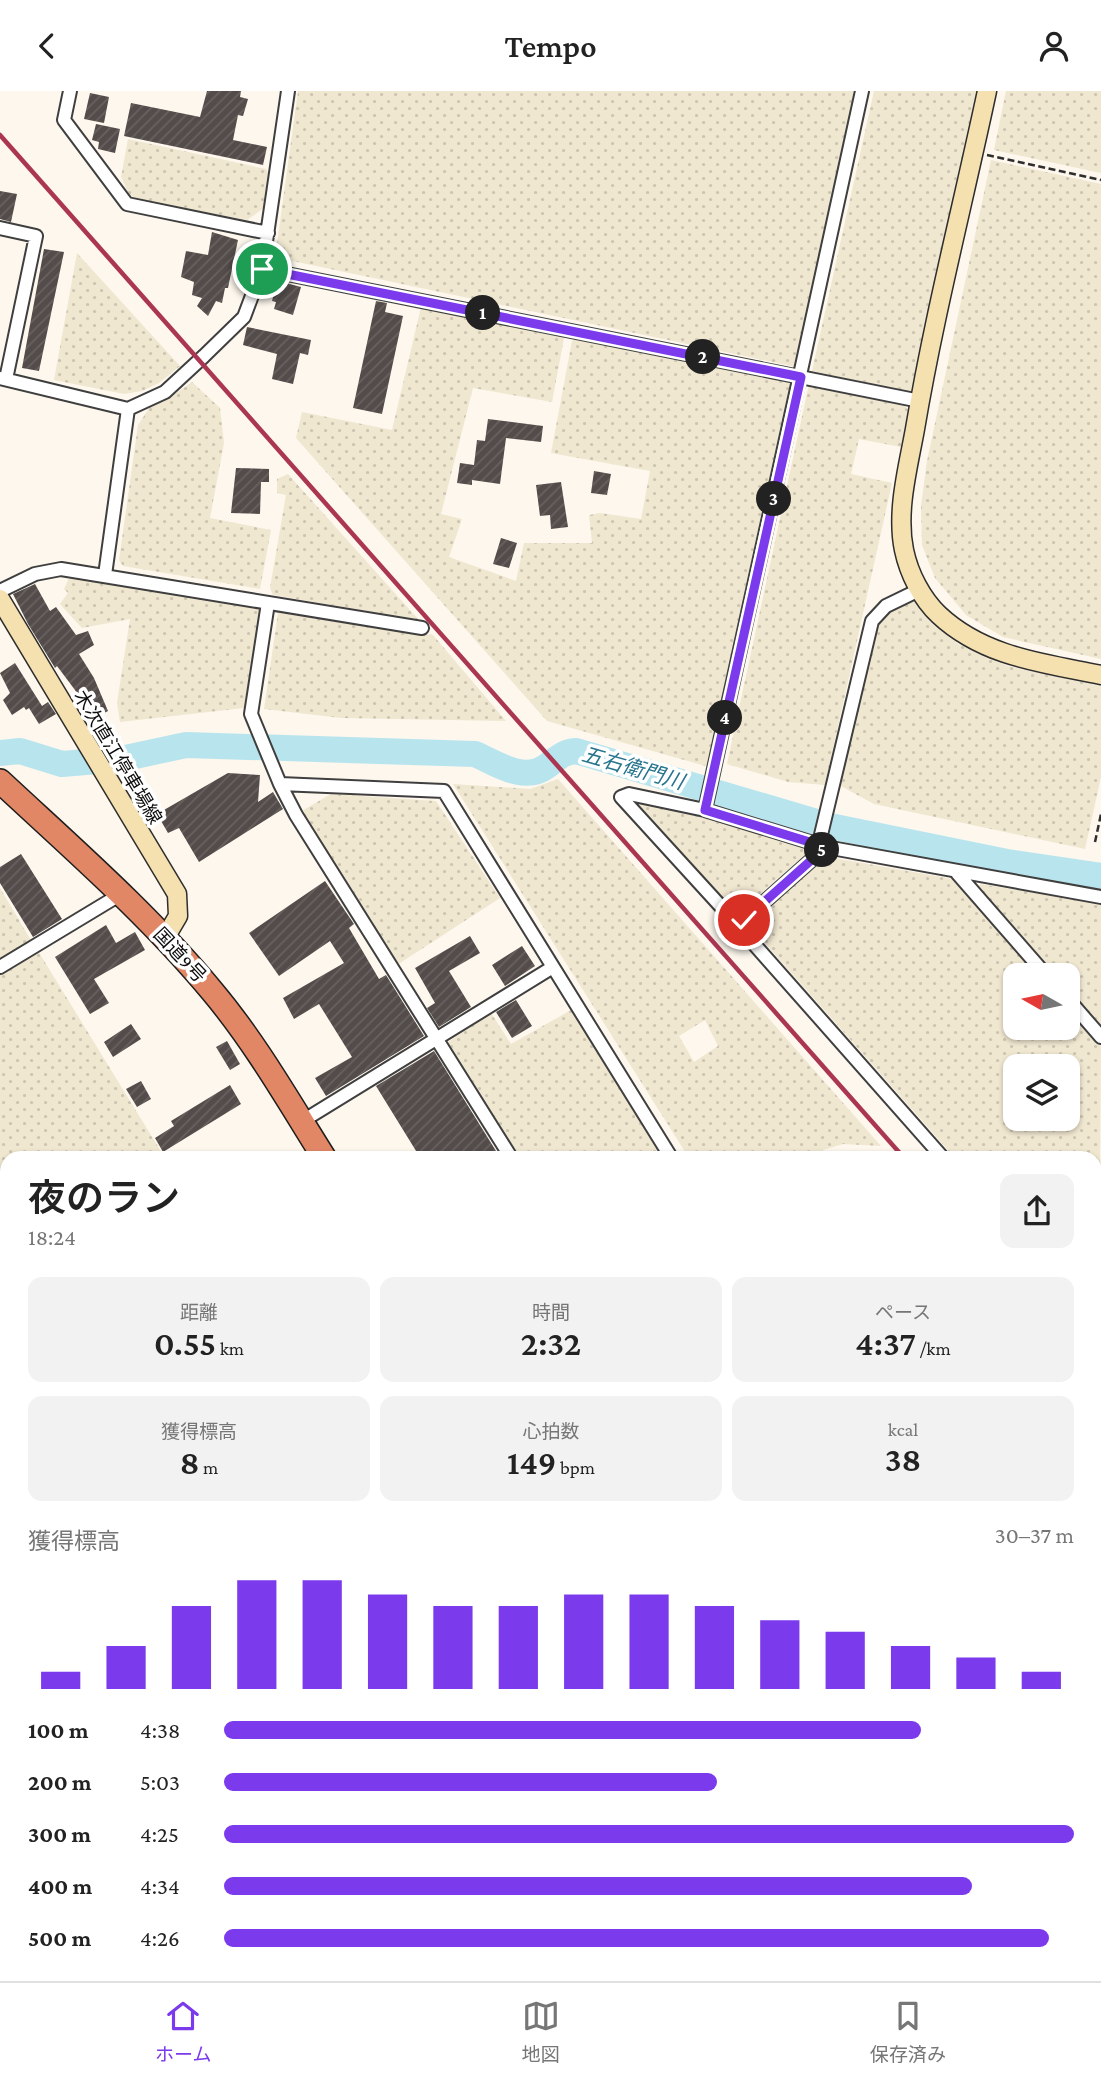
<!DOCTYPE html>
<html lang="ja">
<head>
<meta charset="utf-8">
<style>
  :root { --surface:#fff; --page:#f2f2f2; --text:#222; --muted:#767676; --line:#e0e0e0; --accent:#7c3aed }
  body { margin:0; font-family:"Crimson Pro","Noto Sans JP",serif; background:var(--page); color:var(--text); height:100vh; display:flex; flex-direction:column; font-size:26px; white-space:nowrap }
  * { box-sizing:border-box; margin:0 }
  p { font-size:23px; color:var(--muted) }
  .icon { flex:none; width:38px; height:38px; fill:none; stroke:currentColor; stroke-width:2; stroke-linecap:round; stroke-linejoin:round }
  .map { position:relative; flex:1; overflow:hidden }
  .side { position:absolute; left:0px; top:1060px; width:1102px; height:830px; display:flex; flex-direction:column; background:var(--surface); border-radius:21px 21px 0 0; box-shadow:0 2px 5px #0004 }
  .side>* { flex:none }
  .needle { width:46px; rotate:279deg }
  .controls { position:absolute; left:1003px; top:872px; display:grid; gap:14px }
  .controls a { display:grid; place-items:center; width:77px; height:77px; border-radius:14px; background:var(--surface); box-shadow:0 2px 5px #0004; font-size:35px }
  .pin { position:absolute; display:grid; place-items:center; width:60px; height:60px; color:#fff; margin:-30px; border:4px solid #fff; border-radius:50%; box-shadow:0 2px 7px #0007 }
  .km { position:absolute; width:35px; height:35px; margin:-18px; border-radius:50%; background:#222; color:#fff; font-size:19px; line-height:35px; text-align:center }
  .round { display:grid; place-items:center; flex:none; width:74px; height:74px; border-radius:14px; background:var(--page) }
  .overview { display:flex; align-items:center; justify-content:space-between; height:119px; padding:0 28px }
  h1 { font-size:38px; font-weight:600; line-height:52px }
  .stats { display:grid; grid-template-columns:repeat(3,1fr); gap:10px; height:119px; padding:7px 28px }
  .stats div { display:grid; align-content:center; border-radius:14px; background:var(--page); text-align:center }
  .stats b { font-size:35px; font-weight:600 }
  .stats small { font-size:19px; font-weight:400 }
  .stats p { font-size:19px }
  .chart { height:196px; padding:14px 28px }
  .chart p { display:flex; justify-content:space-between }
  .chart svg { width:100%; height:126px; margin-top:7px; stroke:var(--accent); stroke-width:6 }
  ul { padding:0 28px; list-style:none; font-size:23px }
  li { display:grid; grid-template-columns:112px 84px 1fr; align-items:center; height:52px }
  li i { height:18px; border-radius:9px; background:var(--accent) }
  header { display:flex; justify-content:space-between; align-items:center; height:91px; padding:0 28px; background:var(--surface); font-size:32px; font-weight:600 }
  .tabs { display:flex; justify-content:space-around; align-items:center; height:98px; border-top:2px solid var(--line); background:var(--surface); font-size:19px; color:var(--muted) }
  .tabs a { display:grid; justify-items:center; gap:4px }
  .tabs .on { color:var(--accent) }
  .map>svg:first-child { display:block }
  .farmland { fill:url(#farmland-dots); fill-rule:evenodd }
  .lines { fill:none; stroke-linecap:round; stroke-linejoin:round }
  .river { stroke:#b8e4ee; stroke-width:26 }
  .building { fill:url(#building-hatch) }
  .street-casing { stroke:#3f3f3f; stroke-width:16 }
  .secondary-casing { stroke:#2e2e2e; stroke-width:21 }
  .highway-casing { stroke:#1d1d1d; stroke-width:26 }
  .path { stroke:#2e2e2e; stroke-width:2.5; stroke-dasharray:7 3.5; stroke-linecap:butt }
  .street { stroke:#fff; stroke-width:12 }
  .secondary { stroke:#f5e0b0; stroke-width:18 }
  .highway { stroke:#e28766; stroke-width:23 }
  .rail { stroke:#aa3652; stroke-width:4.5 }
  .route-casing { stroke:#fff; stroke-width:14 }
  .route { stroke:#7c3aed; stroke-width:9 }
  .labels { text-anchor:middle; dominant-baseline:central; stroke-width:7; stroke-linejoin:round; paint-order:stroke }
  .street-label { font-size:19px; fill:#0c0c0c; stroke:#fff }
  .water-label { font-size:21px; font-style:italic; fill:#26748d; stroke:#fff }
</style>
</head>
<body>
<header><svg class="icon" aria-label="back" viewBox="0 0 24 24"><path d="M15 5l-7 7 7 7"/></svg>Tempo<svg class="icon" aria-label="person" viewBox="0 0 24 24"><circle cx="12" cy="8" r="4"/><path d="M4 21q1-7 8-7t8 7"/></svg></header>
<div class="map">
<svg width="1101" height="1890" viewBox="0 0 1101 1890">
  <defs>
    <pattern id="farmland-dots" width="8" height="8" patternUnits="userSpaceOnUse" patternTransform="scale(1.75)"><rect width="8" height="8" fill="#f0e7d0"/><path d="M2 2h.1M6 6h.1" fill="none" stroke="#cdc5b1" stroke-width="1.8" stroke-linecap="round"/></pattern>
    <pattern id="building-hatch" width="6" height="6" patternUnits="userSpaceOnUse" patternTransform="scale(1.75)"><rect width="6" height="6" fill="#534c4a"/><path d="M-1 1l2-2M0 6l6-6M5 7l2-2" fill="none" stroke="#676160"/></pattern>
  </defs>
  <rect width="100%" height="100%" fill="#fdf7ed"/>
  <path class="farmland" d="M298 0H854L796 276 283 168 276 160Z
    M874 0H977L913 302 812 280Z
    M1006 0H1101V82L994 59Z
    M128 48 266 78 271 86 264 117 247 129 139 109 129 103 121 86Z
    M991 69 1101 93V568L1003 546 966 524 935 487 922 454 921 415 927 370Z
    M77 162 180 275 159 292 142 300 124 303 54 289Z
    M422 212 560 241 564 247 552 311 473 297 441 423 462 428 449 466 516 490 524 452H592L589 424 600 422 641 428 650 380 551 362 572 250 582 244 792 290 794 294 709 676 547 630 296 347 302 321 392 339Z
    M192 291 220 317 224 352 210 427 271 439 260 498 123 475 119 469 138 334 150 316 165 310Z
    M809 293 903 313 908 319 901 356 859 348 851 383 892 392 825 694 788 691 727 673Z
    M288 383 419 529 273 504 270 497 286 404 277 402V388Z
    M70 485 254 514 260 520 244 617 120 631 117 612 130 528 82 537 60 513 68 502 64 498Z
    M908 510 917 512 931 532 958 553 1008 575 1101 595V686L1085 758 874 713 839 694 876 536 883 525Z
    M278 522 433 544 506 630 341 627 264 618Z
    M558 688 661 805 881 1055 843 1053 797 1067H689L453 693 530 698ZM705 929 718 955 694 971 679 945Z
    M331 703 436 710 500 807 397 874 300 721Z
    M636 711 710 726 812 758 737 823Z
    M834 767 953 788 1038 884H1015V936H1068V918L1101 955 1099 1230 1096 1226V1068L955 1067 756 842 755 831 819 772ZM1015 975H1068V1027H1015Z
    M980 793 1101 812V937L1068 899V884H1054L978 797Z
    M0 797 32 851 0 871Z
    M38 860 165 1067 7 1068V1292L0 1280V884Z
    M571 919 662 1067H520L448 951 491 922 511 953Z
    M7 1336V1657L0 1656V1341Z
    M0 1776H7V1883H85L84 1890H0Z
    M1096 1791 1101 1792V1841L1096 1840Z
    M109 1883H162L160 1890H141Z
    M177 1883H292L316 1890H175Z
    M433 1883H576L601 1890H431Z"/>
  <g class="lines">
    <path class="river" d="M0 662 20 660 62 673 121 668 186 654 475 663C498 673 524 692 547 675 558 667 563 661 576 660L830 735 1007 771 1101 785"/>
  </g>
  <path class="building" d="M207 0H241L240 6 248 8 243 25 238 24 233 49 267 56 263 74 124 45 131 12 200 26Z
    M90 2 109 6 104 32 84 28Z
    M96 33 120 38 115 62 98 58 99 51 92 49Z
    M0 100 17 103 11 131 0 128Z
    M212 141 238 149 228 197H225L222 212 216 210 208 225 197 215 202 207 192 204 194 191 181 186 186 160 208 164Z
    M44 158 64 161 39 280 22 277Z
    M282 191 301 196 293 224 274 218 276 211 272 210 276 195 281 196Z
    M376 210 387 212 385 221 403 225 382 323 353 317Z
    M247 236 311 249 308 264 300 262 293 293 272 288 277 263 243 254Z
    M488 328 543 335 541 351 506 347 500 393 472 389V394L457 392 460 372 474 374 477 349 485 350Z
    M236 377 269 378V391H261L260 423 231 422Z
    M594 380 611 383 607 404 591 402Z
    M561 391 568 436 551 438 550 424 540 425 536 394Z
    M501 447 517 452 509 477 493 473Z
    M35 493 50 520 56 516 76 544 88 540 94 554 79 563 94 587 108 620 89 630 75 599 57 575 55 577 28 533 13 503Z
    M15 572 42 615 48 611 56 623 39 633 29 617 26 619 24 616 12 624 3 609 10 602 0 582Z
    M228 682 260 684 258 711 273 701 283 718 199 771 179 737 168 742 157 723Z
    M21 763 62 828 33 846 0 792V776Z
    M325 790 354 833 349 837 379 888 386 884 424 945 326 1005 315 987 352 966 319 913 294 928 283 907 344 872 330 850 279 885 249 842Z
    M106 834 116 852 135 841 145 859 94 888 109 912 90 923 55 866Z
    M470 845 480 862 449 880 471 916 439 936 427 917 435 912 415 877Z
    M522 855 535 875 505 895 492 874Z
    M516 909 532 935 512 947 496 921Z
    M131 933 141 948 113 966 104 951Z
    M227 950 240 973 230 979 216 956Z
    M434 960 501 1068H421L376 995Z
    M141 990 151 1008 137 1016 126 998Z
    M230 994 241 1013 163 1061 155 1047 174 1035 171 1030Z"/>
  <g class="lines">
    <defs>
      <path id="street" d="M70 0 64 29 127 113 268 142
        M862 0 705 719 826 756 1101 806
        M0 137 36 145 6 288
        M262 178 920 310
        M0 287 128 318 165 301 204 265 244 226 262 178 288 0
        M105 484 128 318
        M919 499 886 515 872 530 820 748 826 756 744 829 746 844 944 1068
        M0 500 35 483 61 478 422 537
        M268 512 251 623 280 693 444 700 672 1068
        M280 693 296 724 512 1068
        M705 719 629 703 621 706 746 843
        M957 782 1046 884
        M0 876 121 803
        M1068 908 1101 946
        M301 1031 553 876
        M1096 1239 1101 1245
        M0 1292 7 1303
        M1096 1305 1101 1311
        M1096 1474H1101
        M1096 1607 1101 1604
        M1096 1779 1101 1780
        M610 1883C633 1890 654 1889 678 1883
        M776 1883 780 1890
        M839 1883 854 1890
        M675 1884 694 1890
        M423 1890 425 1883
        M1021 1890 1022 1883"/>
      <path id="secondary" d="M987 0C963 113 934 225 915 338 908 377 896 420 904 459 909 483 922 508 939 524 984 566 1043 572 1101 584
        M0 508 177 803 178 825 165 847
        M1096 1592 1101 1588
        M0 1667 7 1668"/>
      <path id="highway" d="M0 690C73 758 148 823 212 900 255 951 289 1011 325 1068
        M798 1883 803 1890
        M833 1883 838 1890"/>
    </defs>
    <use href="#street" class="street-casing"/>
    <use href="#secondary" class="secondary-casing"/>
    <use href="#highway" class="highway-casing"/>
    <path class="path" d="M987 64 1101 89
      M1095 751 1101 723
      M0 1333 7 1329
      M170 1890 171 1883"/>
    <use href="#street" class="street"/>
    <use href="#secondary" class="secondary"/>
    <use href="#highway" class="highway"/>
    <path class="rail" d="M0 44 905 1068
      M1096 1284 1101 1290"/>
  </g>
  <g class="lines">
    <defs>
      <path id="route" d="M262 178 801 286 705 719 826 756 744 829"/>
    </defs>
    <use href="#route" class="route-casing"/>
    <use href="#route" class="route"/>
  </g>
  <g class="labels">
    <g class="street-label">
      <text transform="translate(118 666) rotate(59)">木次直江停車場線</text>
      <text transform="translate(180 864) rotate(47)">国道9号</text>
    </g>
    <g class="water-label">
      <text transform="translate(633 677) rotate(16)">五右衛門川</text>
    </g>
  </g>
</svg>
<div class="controls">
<a><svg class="needle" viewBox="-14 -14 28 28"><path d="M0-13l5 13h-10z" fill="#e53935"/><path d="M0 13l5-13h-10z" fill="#767676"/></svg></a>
<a><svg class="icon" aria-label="layers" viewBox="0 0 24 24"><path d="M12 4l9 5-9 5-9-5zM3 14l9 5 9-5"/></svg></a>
</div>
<div class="pin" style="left:262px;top:178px;background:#1e9e55"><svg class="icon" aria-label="arrive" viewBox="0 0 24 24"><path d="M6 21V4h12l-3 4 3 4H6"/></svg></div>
<div class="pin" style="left:744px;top:829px;background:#d93025"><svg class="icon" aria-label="check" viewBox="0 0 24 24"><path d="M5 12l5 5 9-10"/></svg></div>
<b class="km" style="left:483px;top:222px">1</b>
<b class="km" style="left:703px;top:266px">2</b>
<b class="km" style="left:774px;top:408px">3</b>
<b class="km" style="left:725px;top:627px">4</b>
<b class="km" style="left:822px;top:759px">5</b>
<section class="side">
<div class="overview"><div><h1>夜のラン</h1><p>18:24</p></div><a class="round"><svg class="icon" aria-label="share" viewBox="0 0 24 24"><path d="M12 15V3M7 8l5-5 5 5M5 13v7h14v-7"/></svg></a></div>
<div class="stats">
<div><p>距離</p><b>0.55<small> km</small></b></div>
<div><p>時間</p><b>2:32</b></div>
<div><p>ペース</p><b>4:37<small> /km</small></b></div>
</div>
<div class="stats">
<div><p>獲得標高</p><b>8<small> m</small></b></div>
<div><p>心拍数</p><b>149<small> bpm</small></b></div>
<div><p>kcal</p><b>38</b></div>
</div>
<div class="chart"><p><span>獲得標高</span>30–37 m</p>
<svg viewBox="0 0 160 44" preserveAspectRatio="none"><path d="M5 44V38M15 44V29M25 44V15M35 44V6M45 44V6M55 44V11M65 44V15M75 44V15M85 44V11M95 44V11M105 44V15M115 44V20M125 44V24M135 44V29M145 44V33M155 44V38"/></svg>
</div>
<ul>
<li><b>100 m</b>4:38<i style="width:82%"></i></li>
<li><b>200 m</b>5:03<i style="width:58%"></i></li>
<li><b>300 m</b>4:25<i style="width:100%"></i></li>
<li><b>400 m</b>4:34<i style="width:88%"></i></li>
<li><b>500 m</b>4:26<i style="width:97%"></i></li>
</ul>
</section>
</div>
<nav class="tabs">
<a class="on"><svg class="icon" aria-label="home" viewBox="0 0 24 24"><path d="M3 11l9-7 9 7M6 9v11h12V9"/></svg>ホーム</a>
<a><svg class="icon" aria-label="map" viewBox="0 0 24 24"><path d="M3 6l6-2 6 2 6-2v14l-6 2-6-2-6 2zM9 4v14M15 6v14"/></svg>地図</a>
<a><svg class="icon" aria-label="saved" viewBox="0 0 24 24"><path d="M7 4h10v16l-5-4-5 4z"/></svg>保存済み</a>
</nav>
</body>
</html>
